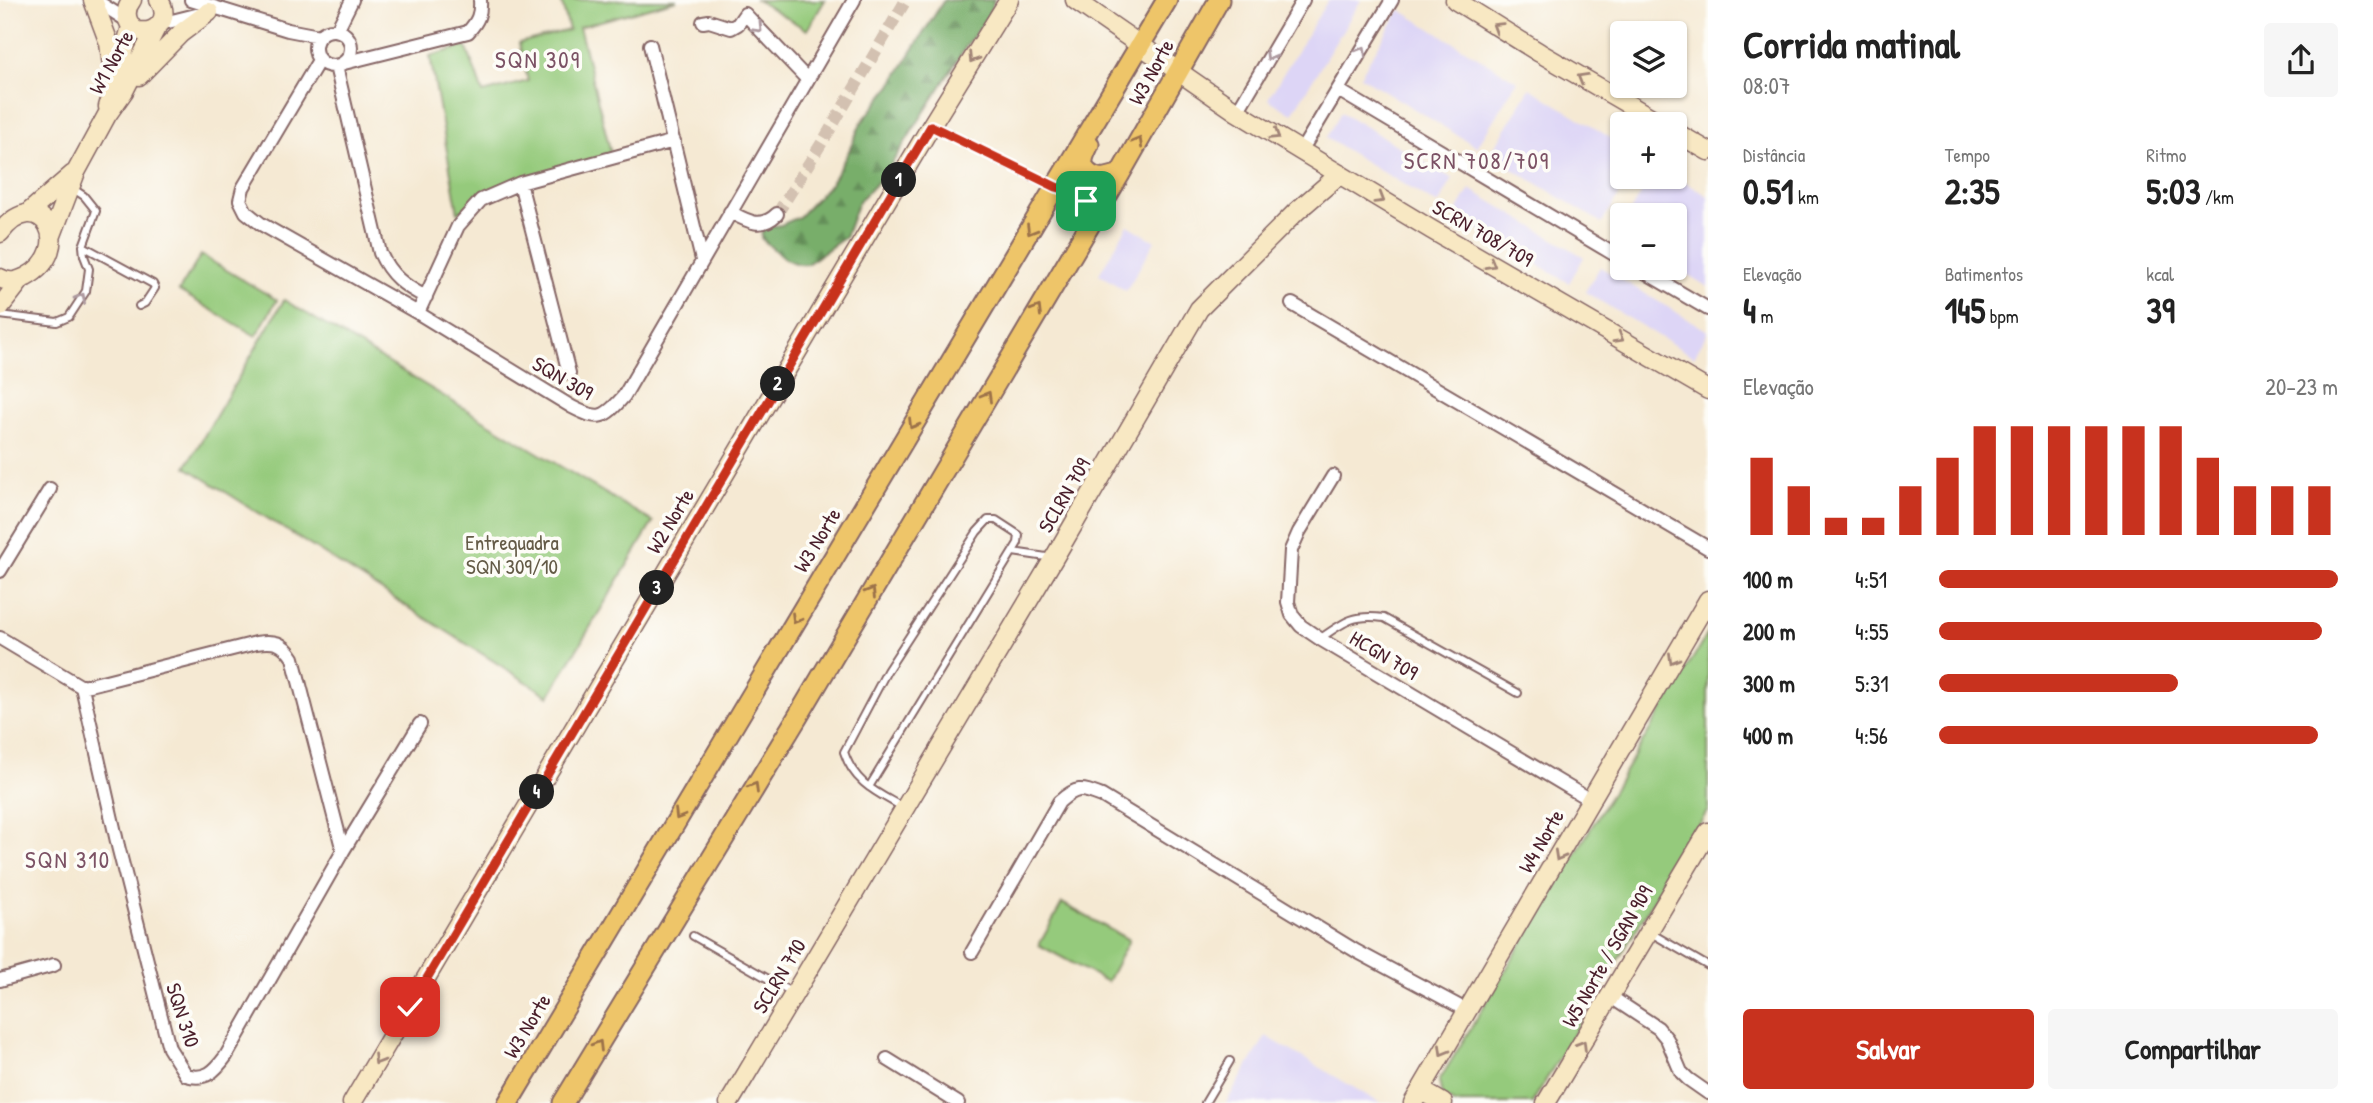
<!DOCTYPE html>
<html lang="pt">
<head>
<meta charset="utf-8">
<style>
  :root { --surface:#fff; --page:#f6f6f6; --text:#222; --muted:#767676; --accent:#c8321e }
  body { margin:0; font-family:"Patrick Hand",sans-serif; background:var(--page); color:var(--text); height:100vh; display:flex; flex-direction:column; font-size:26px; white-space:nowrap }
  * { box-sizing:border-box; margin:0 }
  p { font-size:23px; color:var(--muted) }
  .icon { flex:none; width:38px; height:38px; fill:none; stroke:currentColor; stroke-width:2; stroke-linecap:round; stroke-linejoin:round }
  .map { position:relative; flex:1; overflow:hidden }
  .sheet { display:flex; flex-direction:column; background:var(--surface); width:665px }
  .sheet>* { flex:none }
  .tools { position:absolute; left:1610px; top:21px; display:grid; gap:14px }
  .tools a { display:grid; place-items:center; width:77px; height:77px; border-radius:7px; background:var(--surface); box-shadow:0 2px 5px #0004; font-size:35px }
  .pin { position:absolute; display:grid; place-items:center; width:60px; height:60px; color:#fff; margin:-30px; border-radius:14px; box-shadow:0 4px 10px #0006 }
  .km { position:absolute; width:35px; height:35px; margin:-18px; border-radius:50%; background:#222; color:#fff; font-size:19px; line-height:35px; text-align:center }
  .round { display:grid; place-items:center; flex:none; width:74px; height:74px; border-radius:7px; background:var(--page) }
  .headline { display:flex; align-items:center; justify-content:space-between; height:119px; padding:0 35px }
  h1 { font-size:38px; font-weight:700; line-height:52px }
  .figures { display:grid; grid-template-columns:repeat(3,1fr); gap:10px; height:119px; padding:7px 35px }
  .figures div { display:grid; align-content:center }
  .figures b { font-size:35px; font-weight:700 }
  .figures small { font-size:19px; font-weight:400 }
  .figures p { font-size:19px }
  .chart { height:196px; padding:14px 35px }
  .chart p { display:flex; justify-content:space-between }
  .chart svg { width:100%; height:126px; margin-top:7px; stroke:var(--accent); stroke-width:6 }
  .primary-button { display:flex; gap:14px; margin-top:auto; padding:14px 35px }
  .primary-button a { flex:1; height:80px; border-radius:7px; background:var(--accent); color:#fff; font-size:28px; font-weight:700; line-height:80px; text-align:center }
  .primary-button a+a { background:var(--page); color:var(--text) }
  ul { padding:0 35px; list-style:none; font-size:23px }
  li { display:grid; grid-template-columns:112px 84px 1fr; align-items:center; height:52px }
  li i { height:18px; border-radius:9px; background:var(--accent) }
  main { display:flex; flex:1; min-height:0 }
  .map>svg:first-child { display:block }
  .built { fill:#ddd5f6 }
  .green { fill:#95ca7b; stroke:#707453; stroke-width:2 }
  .forest { fill:url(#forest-firs); stroke:#61664b; stroke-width:2 }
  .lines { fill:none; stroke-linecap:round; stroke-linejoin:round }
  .street-tunnel { stroke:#d3c1b1; stroke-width:12; stroke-dasharray:12 6; stroke-linecap:butt }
  .lane-casing { stroke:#866666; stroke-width:10 }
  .street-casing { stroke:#866666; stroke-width:16 }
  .secondary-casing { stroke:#866666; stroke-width:21 }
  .primary-casing { stroke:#866666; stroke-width:23 }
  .lane { stroke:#fff; stroke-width:6 }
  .street { stroke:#fff; stroke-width:12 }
  .secondary { stroke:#f8e8c3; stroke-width:18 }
  .primary { stroke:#eec569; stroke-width:19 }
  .oneway { stroke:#a18477 }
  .oneway2 { stroke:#ae9aa0 }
  .oneway3 { stroke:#9c724a }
  .route-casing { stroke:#fff; stroke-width:14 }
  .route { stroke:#c8321e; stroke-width:9 }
  .labels { text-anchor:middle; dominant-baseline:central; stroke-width:7; stroke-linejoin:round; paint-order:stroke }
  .street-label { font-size:21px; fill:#4a1f2b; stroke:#fdfcf7 }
  .park-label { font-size:21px; fill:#645b47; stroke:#fdfcf7 }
  .neighbourhood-label { font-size:23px; letter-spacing:2px; fill:#7c5265; stroke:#fdfcf7 }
</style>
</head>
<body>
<main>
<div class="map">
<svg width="1708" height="1103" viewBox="0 0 1708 1103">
  <defs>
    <pattern id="forest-firs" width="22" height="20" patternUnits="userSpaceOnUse" patternTransform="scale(1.75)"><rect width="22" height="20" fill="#78ae6b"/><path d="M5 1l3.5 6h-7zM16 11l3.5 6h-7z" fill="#648d58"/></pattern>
  </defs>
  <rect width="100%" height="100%" fill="#fdfcf7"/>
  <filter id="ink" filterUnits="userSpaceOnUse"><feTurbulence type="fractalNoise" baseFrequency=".0143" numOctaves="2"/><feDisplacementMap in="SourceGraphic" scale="14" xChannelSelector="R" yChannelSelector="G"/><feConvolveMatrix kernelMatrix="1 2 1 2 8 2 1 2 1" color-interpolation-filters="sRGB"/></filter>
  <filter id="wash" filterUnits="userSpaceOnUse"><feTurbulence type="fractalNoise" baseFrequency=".00686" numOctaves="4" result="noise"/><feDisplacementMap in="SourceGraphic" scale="28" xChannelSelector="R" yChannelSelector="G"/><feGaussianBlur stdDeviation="1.57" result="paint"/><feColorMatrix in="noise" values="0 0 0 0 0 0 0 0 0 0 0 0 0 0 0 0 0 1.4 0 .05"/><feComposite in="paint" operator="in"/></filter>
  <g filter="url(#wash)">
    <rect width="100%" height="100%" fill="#f5e9d3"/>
    <path class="built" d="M1328 0H1361L1292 114 1268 99Z
      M1400 10 1517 81 1477 147 1360 76Z
      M1530 88 1622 145V177H1630L1602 223 1490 155Z
      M1341 112 1453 179 1438 205 1326 138Z
      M1675 176 1708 196V287L1675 267V215H1628L1651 177Z
      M1470 189 1584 257 1569 283 1455 215Z
      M1128 225 1155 241 1126 291 1099 274Z
      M1600 267 1708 331 1694 357 1585 292Z
      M1266 1036 1380 1103H1226Z"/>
    <path class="green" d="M561 0H677L579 27 612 157 487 193 458 213 430 56 466 46 483 93 528 81 519 43 569 30Z
      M757 0H825L807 30Z
      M201 255 277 300 256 336 179 291Z
      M284 300 653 522 549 696 186 467Z
      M1708 633V810L1532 1103H1454L1442 1096 1439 1081Z
      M1062 903 1129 940 1107 982 1039 945Z"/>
    <path class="forest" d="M944 0H994L988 17 967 45 885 174 858 202 845 237 807 264C788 267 774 249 761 238L762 231 767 227 781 225 799 217 831 183 849 151 861 123 890 87Z"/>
  </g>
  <g filter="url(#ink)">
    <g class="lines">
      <path class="street-tunnel" d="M777 214 828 133 906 0"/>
      <defs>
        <path id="lane" d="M932 126 1054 187
          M83 246 153 284 155 288 145 303 139 306
          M0 315 57 322 69 317 86 291 89 269 84 256 83 246 96 211 84 196 72 188
          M1013 552 1053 558
          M1321 638C1345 621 1354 614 1384 618L1518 693
          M869 787 1018 543 1019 535 996 520H988L977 532 887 671 844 752C854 783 876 792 902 807
          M1649 932 1708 966
          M693 936 793 993
          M1205 1103 1230 1061"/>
        <path id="street" d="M95 0 128 21
          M191 0 288 30 319 36
          M703 22 709 21 731 28 738 24 745 14 807 79
          M160 24 204 13
          M337 30 352 0
          M315 48a18 18 0 1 1 36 0a18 18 0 1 1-36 0Z
          M650 45 702 260
          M319 60 243 188 240 200 246 212 261 224 418 313 572 407C599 421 604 419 624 396L854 0
          M344 63 468 32C478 21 481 14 480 0
          M336 66 380 253C390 275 404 286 426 297
          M1338 90 1622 259
          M1237 112 1303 0
          M1301 151 1392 0
          M520 183 569 373
          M730 212C747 221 761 230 777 214
          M1638 268 1708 309
          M1292 304 1708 548
          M418 313 458 226 481 200 520 183 674 141
          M1333 476 1299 532 1291 550 1288 602 1292 615 1301 626 1320 639 1590 800
          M0 571 50 489
          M0 638 82 687 256 643C274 640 283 642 293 658L343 851
          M82 687 118 846 169 1048 186 1075C206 1081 215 1071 226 1056L343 851 420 724
          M972 952 1059 802C1077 786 1081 788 1102 796L1356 951 1466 1010
          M0 980 54 965
          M1611 997 1658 1028 1667 1039 1681 1072 1688 1079 1708 1093
          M887 1059 958 1103"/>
        <path id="secondary" d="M93 0 109 43 113 74
          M132 0C124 10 125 21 135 30 155 36 172 19 159 0
          M1075 0 1237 112 1301 151 1432 230 1708 390
          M1455 0 1540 53 1662 124
          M139 76 181 33 209 12
          M108 107 131 27
          M1675 132 1708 151
          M28 213 73 174
          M0 233C40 181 78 249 26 277 16 282 9 283 0 278
          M52 235 76 172 107 115 124 91 155 30
          M0 307 21 280
          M1421 1090 1443 1103
          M352 1103 931 126 1009 0
          M729 1103 1054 558 1199 309 1297 211 1340 174
          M1413 1103 1708 600
          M1546 1103 1708 832"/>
        <path id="primary" d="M1089 144C1087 149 1083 156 1083 161 1082 166 1084 168 1087 172 1097 182 1108 178 1120 174
          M1056 187C1077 190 1089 200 1090 221
          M508 1103 1167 0
          M563 1103 797 718 1120 174 1219 0"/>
      </defs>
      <use href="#lane" class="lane-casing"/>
      <use href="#street" class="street-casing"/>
      <use href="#secondary" class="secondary-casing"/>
      <use href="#primary" class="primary-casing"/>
      <use href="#lane" class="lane"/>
      <use href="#street" class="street"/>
      <use href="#secondary" class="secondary"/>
      <use href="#primary" class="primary"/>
    </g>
    <defs><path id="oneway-chevron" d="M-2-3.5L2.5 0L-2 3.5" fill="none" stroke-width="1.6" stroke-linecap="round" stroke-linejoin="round" transform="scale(1.75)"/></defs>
    <g class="oneway">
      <use href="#oneway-chevron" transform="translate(1497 27) rotate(-148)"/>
      <use href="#oneway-chevron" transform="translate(973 58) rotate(122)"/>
      <use href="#oneway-chevron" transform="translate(1582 78) rotate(-150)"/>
      <use href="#oneway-chevron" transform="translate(1275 135) rotate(32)"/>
      <use href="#oneway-chevron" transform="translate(1380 199) rotate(31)"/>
      <use href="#oneway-chevron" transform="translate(1491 264) rotate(30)"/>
      <use href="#oneway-chevron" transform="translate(1619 338) rotate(30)"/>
      <use href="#oneway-chevron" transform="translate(1673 659) rotate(120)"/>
      <use href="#oneway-chevron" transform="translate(1559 856) rotate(119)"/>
      <use href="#oneway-chevron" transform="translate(1582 1045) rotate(-59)"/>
      <use href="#oneway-chevron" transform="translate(1443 1051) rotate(120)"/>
      <use href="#oneway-chevron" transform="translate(378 1060) rotate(121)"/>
    </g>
    <g class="oneway2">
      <use href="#oneway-chevron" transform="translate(758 28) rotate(46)"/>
      <use href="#oneway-chevron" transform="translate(1362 51) rotate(-59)"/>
      <use href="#oneway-chevron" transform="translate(1270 56) rotate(120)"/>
      <use href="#oneway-chevron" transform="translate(81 298) rotate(-61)"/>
    </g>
    <g class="oneway3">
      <use href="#oneway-chevron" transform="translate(1138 142) rotate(-61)"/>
      <use href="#oneway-chevron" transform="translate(1031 230) rotate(121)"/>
      <use href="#oneway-chevron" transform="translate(1037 310) rotate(-59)"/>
      <use href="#oneway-chevron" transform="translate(987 396) rotate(-60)"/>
      <use href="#oneway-chevron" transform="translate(913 424) rotate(121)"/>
      <use href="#oneway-chevron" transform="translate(871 592) rotate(-59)"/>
      <use href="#oneway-chevron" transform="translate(796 619) rotate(121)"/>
      <use href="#oneway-chevron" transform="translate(754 787) rotate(-59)"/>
      <use href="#oneway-chevron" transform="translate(679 815) rotate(121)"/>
      <use href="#oneway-chevron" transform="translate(598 1045) rotate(-59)"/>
    </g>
  </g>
  <g class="lines" filter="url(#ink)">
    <defs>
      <path id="route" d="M410 1007 931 126 1056 187 1071 191 1086 201"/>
    </defs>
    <use href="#route" class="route-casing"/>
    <use href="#route" class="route"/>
  </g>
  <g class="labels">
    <g class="street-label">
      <text transform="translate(111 62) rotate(-61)">W1 Norte</text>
      <text transform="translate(1151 72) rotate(-61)">W3 Norte</text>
      <text transform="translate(1483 233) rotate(30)">SCRN 708/709</text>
      <text transform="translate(563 378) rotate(30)">SQN 309</text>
      <text transform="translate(1064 495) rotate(-60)">SCLRN 709</text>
      <text transform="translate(670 521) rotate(-59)">W2 Norte</text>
      <text transform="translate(817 540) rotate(-59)">W3 Norte</text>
      <text transform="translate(1384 655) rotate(31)">HCGN 709</text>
      <text transform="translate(1541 841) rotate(-60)">W4 Norte</text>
      <text transform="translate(1607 956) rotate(-60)">W5 Norte / SGAN 909</text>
      <text transform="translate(779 976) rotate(-59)">SCLRN 710</text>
      <text transform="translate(183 1015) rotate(72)">SQN 310</text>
      <text transform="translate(527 1026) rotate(-59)">W3 Norte</text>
    </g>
    <g class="park-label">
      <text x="512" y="542">Entrequadra<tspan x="512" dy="24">SQN 309/10</tspan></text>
    </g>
    <g class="neighbourhood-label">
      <text x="538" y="59">SQN 309</text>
      <text x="1477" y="160">SCRN 708/709</text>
      <text x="68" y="859">SQN 310</text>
    </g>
  </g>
</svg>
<div class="tools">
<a><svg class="icon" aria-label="layers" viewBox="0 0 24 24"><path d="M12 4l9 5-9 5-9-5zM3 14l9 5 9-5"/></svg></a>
<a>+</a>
<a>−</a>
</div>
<div class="pin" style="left:1086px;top:201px;background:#1e9e55"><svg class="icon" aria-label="arrive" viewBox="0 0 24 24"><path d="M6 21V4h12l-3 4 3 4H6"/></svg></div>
<div class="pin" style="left:410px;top:1007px;background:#d93025"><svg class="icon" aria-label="check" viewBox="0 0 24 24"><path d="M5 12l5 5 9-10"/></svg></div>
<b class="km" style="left:899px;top:180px">1</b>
<b class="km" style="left:778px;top:384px">2</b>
<b class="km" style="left:657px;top:588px">3</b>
<b class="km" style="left:537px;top:792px">4</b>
</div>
<section class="sheet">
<div class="headline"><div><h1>Corrida matinal</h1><p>08:07</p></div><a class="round"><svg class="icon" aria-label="share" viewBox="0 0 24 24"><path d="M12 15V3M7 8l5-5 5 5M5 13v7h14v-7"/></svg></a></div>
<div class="figures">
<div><p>Distância</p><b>0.51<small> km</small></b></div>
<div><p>Tempo</p><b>2:35</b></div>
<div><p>Ritmo</p><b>5:03<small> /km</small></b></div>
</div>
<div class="figures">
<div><p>Elevação</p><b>4<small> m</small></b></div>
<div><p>Batimentos</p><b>145<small> bpm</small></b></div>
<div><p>kcal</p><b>39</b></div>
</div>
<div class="chart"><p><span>Elevação</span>20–23 m</p>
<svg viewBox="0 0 160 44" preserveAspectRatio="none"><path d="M5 44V17M15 44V27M25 44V38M35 44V38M45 44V27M55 44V17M65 44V6M75 44V6M85 44V6M95 44V6M105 44V6M115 44V6M125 44V17M135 44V27M145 44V27M155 44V27"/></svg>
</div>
<ul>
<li><b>100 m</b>4:51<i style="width:100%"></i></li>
<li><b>200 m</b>4:55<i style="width:96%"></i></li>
<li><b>300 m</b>5:31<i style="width:60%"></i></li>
<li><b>400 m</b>4:56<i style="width:95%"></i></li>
</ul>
<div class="primary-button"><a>Salvar</a><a>Compartilhar</a></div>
</section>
</main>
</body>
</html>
